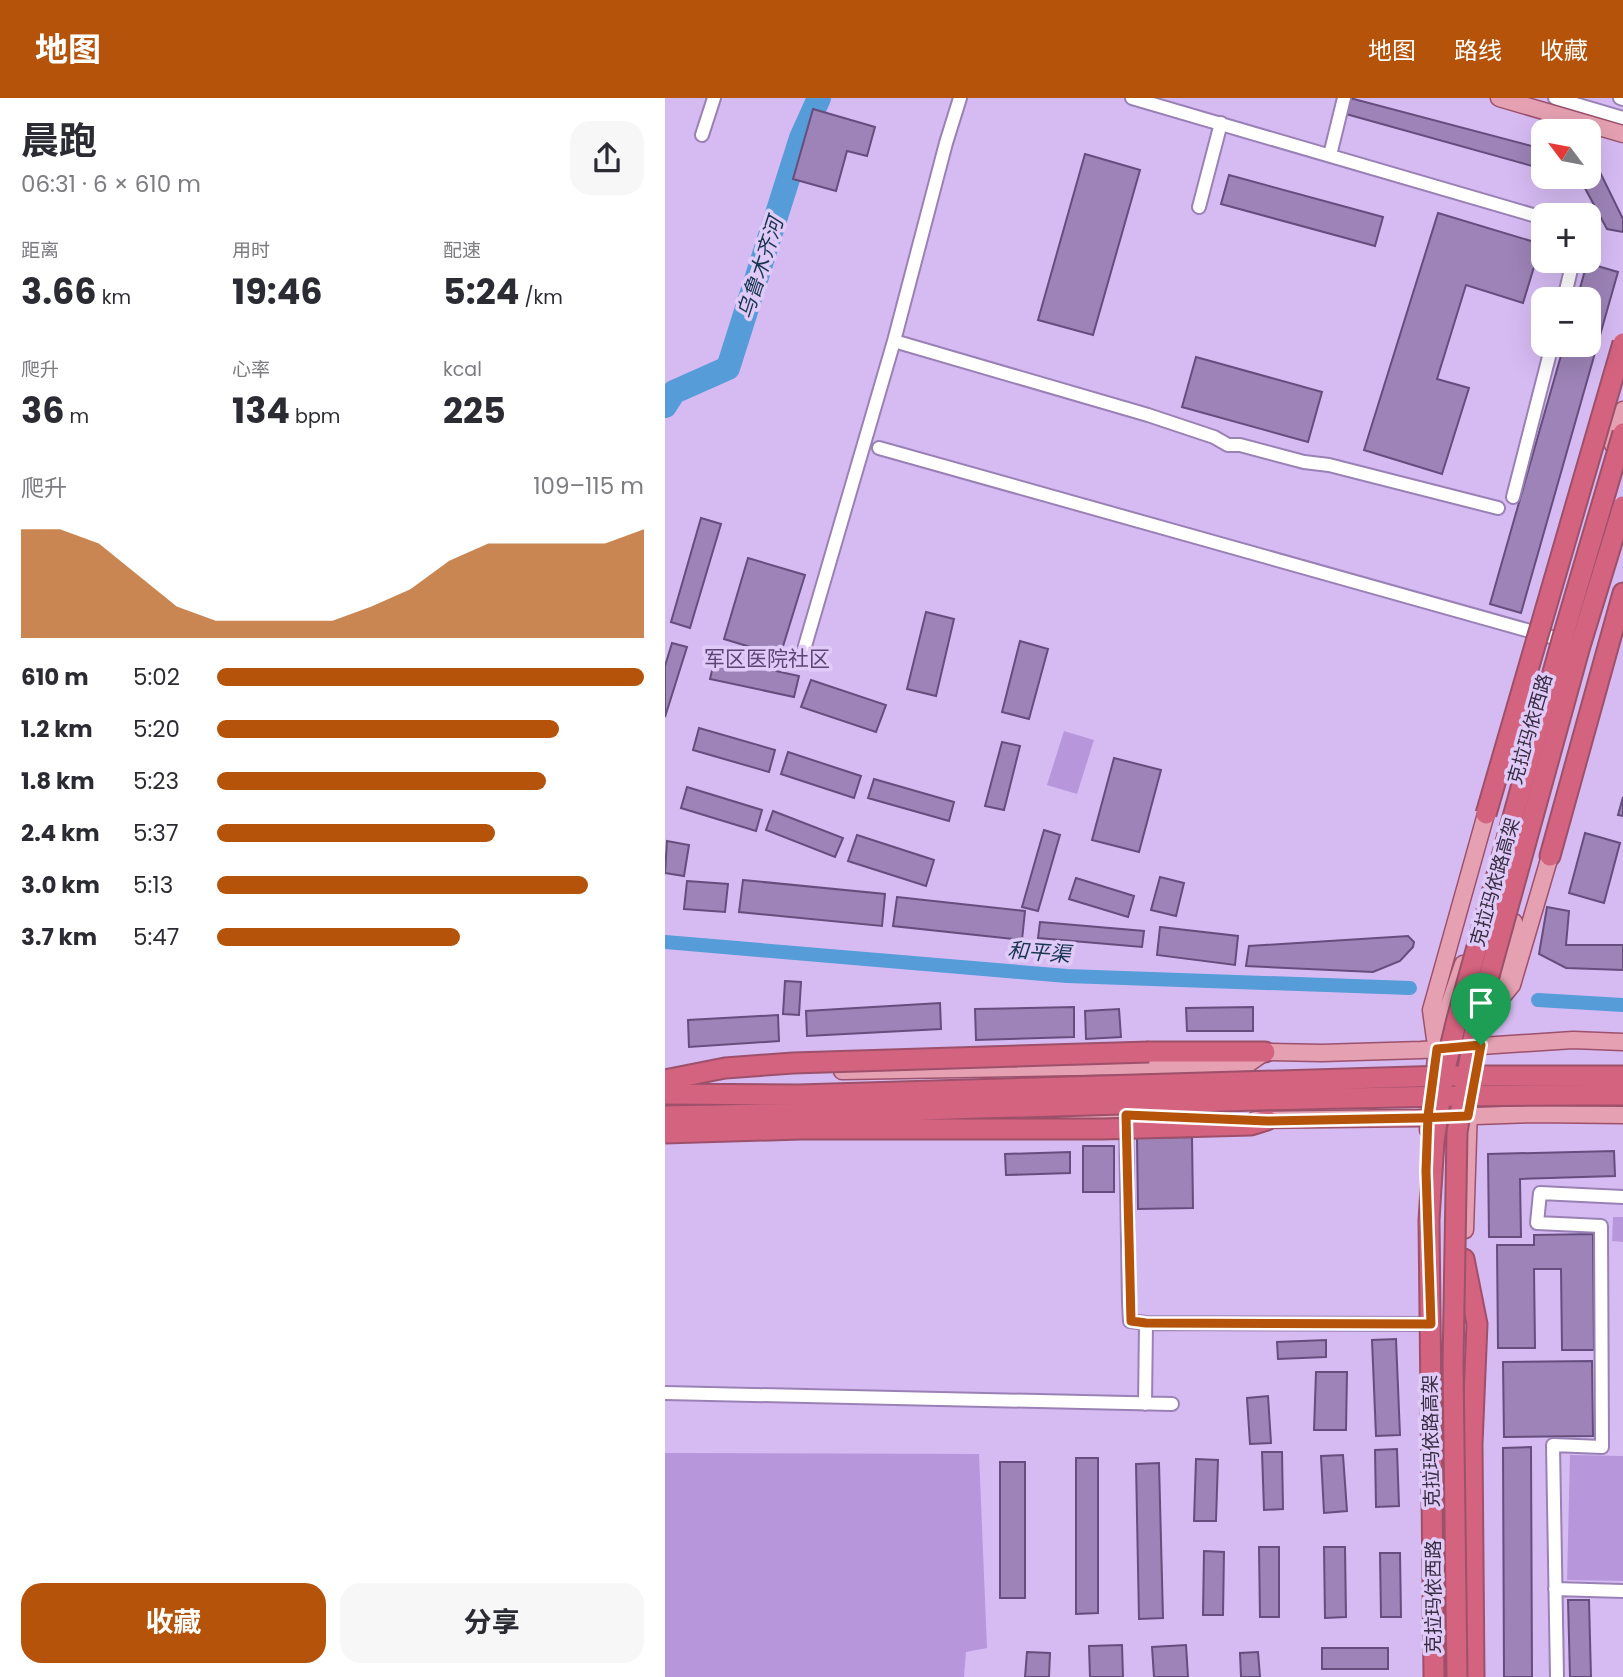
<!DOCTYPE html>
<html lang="zh">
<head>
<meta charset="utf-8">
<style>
  :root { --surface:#fff; --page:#f7f7f7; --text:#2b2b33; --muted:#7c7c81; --accent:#b45309 }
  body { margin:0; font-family:Poppins,"Noto Sans SC",sans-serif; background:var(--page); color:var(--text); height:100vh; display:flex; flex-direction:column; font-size:26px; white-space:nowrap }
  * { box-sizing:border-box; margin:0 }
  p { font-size:23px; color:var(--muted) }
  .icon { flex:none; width:38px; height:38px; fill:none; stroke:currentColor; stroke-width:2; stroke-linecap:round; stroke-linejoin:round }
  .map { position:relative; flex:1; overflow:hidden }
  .drawer { display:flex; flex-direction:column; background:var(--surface); width:665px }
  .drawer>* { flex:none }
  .needle { width:46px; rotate:302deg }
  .tools { position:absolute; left:866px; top:21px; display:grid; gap:14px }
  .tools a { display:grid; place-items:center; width:70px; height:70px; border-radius:14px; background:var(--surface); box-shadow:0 7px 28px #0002; font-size:35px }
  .pin { position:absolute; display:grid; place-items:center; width:60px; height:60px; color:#fff; margin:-72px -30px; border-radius:50% 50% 50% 0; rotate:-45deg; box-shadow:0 0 7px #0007 }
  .pin .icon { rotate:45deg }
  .round { display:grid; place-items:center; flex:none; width:74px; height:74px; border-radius:21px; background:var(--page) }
  .headline { display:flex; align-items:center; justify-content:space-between; height:119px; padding:0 21px }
  h1 { font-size:38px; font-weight:700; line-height:52px }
  .figures { display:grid; grid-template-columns:repeat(3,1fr); gap:10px; height:119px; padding:7px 21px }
  .figures div { display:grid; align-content:center }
  .figures b { font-size:35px; font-weight:700 }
  .figures small { font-size:19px; font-weight:400 }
  .figures p { font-size:19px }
  .chart { height:196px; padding:14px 21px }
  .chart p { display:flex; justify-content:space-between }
  .chart svg { width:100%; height:126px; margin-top:7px; fill:var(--accent); opacity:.7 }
  .action { display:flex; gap:14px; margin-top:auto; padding:14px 21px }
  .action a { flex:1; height:80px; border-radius:21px; background:var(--accent); color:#fff; font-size:28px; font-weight:700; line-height:80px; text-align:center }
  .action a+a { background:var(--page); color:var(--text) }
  ul { padding:0 21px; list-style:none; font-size:23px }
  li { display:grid; grid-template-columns:112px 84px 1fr; align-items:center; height:52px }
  li i { height:18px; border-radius:9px; background:var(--accent) }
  header { display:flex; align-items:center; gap:42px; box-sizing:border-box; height:98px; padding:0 35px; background:var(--accent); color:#fff }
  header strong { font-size:33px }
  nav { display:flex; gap:38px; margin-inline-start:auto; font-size:24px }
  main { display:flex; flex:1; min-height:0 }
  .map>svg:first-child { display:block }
  .green { fill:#b896dc }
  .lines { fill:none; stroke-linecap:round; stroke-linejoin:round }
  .canal { stroke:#559cd9; stroke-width:14 }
  .river { stroke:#559cd9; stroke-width:24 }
  .building { fill:#9d83b7; stroke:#654d7d; stroke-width:2 }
  .minor-casing { stroke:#9a81b5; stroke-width:16 }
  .major-casing { stroke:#9d506a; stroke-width:19 }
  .highway-casing { stroke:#9d506a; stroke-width:23 }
  .minor { stroke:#fff; stroke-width:12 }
  .major { stroke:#e5a1b2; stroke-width:16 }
  .highway { stroke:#d4637f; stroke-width:19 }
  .highway-bridge-casing { stroke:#9d506a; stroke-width:23; stroke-linecap:butt }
  .highway-bridge { stroke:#d4637f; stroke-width:19 }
  .route-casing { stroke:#fff; stroke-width:14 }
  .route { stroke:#b45309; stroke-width:9 }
  .labels { text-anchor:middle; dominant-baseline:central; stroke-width:7; stroke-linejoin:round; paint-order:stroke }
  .street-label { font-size:19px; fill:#372c42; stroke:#e0cbf8 }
  .water-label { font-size:21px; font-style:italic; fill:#183650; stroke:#e0cbf8 }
  .neighbourhood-label { font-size:21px; fill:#5c4474; stroke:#e0cbf8 }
</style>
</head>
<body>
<header>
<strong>地图</strong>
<nav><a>地图</a><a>路线</a><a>收藏</a></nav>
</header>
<main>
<section class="drawer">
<div class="headline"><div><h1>晨跑</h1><p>06:31 · 6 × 610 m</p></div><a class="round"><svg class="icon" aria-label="share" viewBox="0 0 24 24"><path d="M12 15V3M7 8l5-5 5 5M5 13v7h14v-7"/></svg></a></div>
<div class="figures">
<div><p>距离</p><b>3.66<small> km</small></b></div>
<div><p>用时</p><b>19:46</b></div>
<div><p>配速</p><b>5:24<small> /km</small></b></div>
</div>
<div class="figures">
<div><p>爬升</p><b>36<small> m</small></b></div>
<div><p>心率</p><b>134<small> bpm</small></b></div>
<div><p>kcal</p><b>225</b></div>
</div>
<div class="chart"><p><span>爬升</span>109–115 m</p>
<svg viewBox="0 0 160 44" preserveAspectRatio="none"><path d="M0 44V6L10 6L20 11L30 22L40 33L50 38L60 38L70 38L80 38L90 33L100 27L110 17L120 11L130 11L140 11L150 11L160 6V44z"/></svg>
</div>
<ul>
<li><b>610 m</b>5:02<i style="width:100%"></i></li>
<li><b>1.2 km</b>5:20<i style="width:80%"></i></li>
<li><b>1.8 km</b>5:23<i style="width:77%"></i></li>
<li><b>2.4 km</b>5:37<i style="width:65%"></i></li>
<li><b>3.0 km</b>5:13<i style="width:87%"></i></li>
<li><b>3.7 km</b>5:47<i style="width:57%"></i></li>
</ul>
<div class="action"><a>收藏</a><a>分享</a></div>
</section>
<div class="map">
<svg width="958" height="1579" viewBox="0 0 958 1579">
  <rect width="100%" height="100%" fill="#d6bbf3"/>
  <path class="green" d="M399 633 429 642 412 696 382 687Z
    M948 1119H958V1144L947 1143Z
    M0 1355 314 1356 322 1550 301 1554 299 1579H0Z
    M905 1357 958 1358V1483L902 1482Z"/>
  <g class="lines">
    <path class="canal" d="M0 844 402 878 745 890
      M873 902 958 907"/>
    <path class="river" d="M0 308 9 294 63 270 136 40 154 0"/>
  </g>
  <path class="building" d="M685 0 878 51V71L681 16Z
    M148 11 210 29 202 58 182 53 171 93 128 81Z
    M420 56 475 72 428 237 373 222Z
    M924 63 930 64 958 121V134L942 131 915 81 906 79H924Z
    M564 77 718 119 710 148 556 106Z
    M773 115 876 146 858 205 801 187 772 281 804 290 777 376 699 352Z
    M922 165 953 174 856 515 825 506 899 247H924V201H912Z
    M531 259 657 294 643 344 517 309Z
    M36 420 56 426 25 530 6 524Z
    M83 460 140 477 115 558 59 541Z
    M261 514 289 521 271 598 242 591Z
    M355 543 383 551 364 621 337 614Z
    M7 545 22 549 0 619V568Z
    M50 560 134 578 129 599 45 581Z
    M146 582 221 607 211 634 136 609Z
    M34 630 110 652 104 674 28 652Z
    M337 644 355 648 339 712 320 708Z
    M123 654 196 678 189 700 116 676Z
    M449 660 496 672 474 754 427 742Z
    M209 681 289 704 284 723 203 700Z
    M22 689 97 712 91 733 16 710Z
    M958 699V718L953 717Z
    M108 713 178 740 170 759 101 732Z
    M379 732 395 737 373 813 357 809Z
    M920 735 955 745 939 805 904 795Z
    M192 737 269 762 261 788 183 763Z
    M2 743 24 747 19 778 0 775Z
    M495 779 519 785 511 818 486 812Z
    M411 780 469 798 463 819 404 801Z
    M78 782 220 796 217 828 74 814Z
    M22 783 63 786 60 814 19 811Z
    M232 799 360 813 357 842 228 828Z
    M882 809 904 813 901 847H958V872L901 870 874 856Z
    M375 824 479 833 477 849 373 840Z
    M495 829 573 838 570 867 492 857Z
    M743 838 749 844 748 849 735 863 708 874 581 868 584 848Z
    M120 883 136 884 134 917 118 916Z
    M275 905 276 931 142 938 141 913Z
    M409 909V939L311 942 310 911Z
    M588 909V933H522L521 910Z
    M454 911 456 939 421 941 420 913Z
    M113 917 114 943 24 949 23 922Z
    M527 1039 528 1110 473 1111 472 1040Z
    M418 1048H449V1094H418Z
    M949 1053 950 1078 855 1081 856 1139H824L823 1056Z
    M405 1054V1075L341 1077 340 1056Z
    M928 1136 929 1252H897L896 1171H869L870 1250H833L832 1147H869V1137Z
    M731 1241 735 1337 711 1338 707 1242Z
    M661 1242V1259L613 1261 612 1244Z
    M927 1263 928 1338 839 1339 838 1264Z
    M651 1274H682L681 1332H649Z
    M603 1298 606 1345 585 1346 582 1300Z
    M866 1349 867 1579H839L838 1350Z
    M732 1351 734 1408 711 1409 710 1352Z
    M597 1354H617L618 1411 599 1412Z
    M678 1357 682 1413 659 1415 656 1358Z
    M411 1360H433V1515L411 1516Z
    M531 1361 553 1362 551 1423H529Z
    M335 1364H360V1500H335Z
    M494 1365 498 1520 474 1521 471 1366Z
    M594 1449H614V1519H595Z
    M659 1449H680L681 1519 660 1520Z
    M539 1453 559 1454 558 1517H538Z
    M715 1455H735L736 1519H716Z
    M903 1502H924L926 1579H905Z
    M457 1547 458 1579H425L424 1548Z
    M521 1547 523 1579H489L487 1549Z
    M657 1550H723V1571H657Z
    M362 1554 385 1555 384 1579H360Z
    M593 1554 595 1579H576L575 1555Z"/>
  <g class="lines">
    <defs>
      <path id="minor" d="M467 0 878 120
        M890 0 958 20
        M955 0 958 1
        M37 37 49 0
        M665 57 679 0
        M534 109 556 25
        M899 201 908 163
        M229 243 483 317 549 339 563 347H575L639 364 664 367 833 410
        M214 350 904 544
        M848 399 887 247
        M140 548 229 243 281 45 295 0
        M461 1024 464 1204 465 1223 481 1225 480 1306
        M481 1225 766 1226
        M0 1295 507 1306
        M890 1491 958 1493
        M892 1579 888 1347 937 1349 936 1128 872 1125 875 1095 958 1099"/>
      <path id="major" d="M834 0 958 36
        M948 347 958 312
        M826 904 849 824
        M828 910 847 887 885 758
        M770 941 766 912 821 716
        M177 973 583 966 600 954 657 955 756 952 908 942 958 944
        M356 1022 461 1017 539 1020
        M590 1022 753 1020 869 1016 958 1017
        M763 1032 772 951 776 931 798 866
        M800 1132 804 1011"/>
      <path id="highway" d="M885 758 958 495
        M484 954H600
        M512 1029 586 1027 602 1022
        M799 1161 812 1226 807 1346 809 1579"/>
    </defs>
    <use href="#minor" class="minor-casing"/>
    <use href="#major" class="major-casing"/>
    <use href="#highway" class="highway-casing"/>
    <use href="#minor" class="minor"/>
    <use href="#major" class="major"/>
    <use href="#highway" class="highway"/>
    <defs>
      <path id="highway-bridge" d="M821 716 958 245
        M0 982 60 970 128 965 484 954
        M0 996 133 997 782 978H958
        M0 1018C319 1013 639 996 958 997
        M0 1035 136 1031H437L512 1029
        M769 1579 764 1122 769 1044 779 975 792 921 897 542 958 335
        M792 1579 788 1267 792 1034 811 925 915 548 958 408"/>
    </defs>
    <use href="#highway-bridge" class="highway-bridge-casing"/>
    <use href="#highway-bridge" class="highway-bridge"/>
  </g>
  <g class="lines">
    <defs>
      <path id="route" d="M816 947 803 1018 753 1020 602 1023 461 1017 466 1223 481 1225 766 1226 761 1073 763 1018 772 951 816 947"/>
    </defs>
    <use href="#route" class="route-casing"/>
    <use href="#route" class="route"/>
  </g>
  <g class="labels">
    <g class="street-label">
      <text transform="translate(865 631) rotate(-74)">克拉玛依西路</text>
      <text transform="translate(830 784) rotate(-74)">克拉玛依路高架</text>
      <text transform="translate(766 1343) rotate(-91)">克拉玛依路高架</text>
      <text transform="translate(768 1499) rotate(-90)">克拉玛依西路</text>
    </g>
    <g class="water-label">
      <text transform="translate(95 170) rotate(-72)">乌鲁木齐河</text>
      <text transform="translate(374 854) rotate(4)">和平渠</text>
    </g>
    <g class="neighbourhood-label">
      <text x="102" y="560">军区医院社区</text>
    </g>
  </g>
</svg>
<div class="tools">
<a><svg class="needle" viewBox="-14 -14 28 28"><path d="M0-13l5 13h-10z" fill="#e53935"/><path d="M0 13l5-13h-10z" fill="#7c7c81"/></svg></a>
<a>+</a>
<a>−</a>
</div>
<div class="pin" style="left:816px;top:947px;background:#1e9e55"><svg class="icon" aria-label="arrive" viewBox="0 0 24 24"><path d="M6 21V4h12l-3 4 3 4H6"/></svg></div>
</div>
</main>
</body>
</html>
